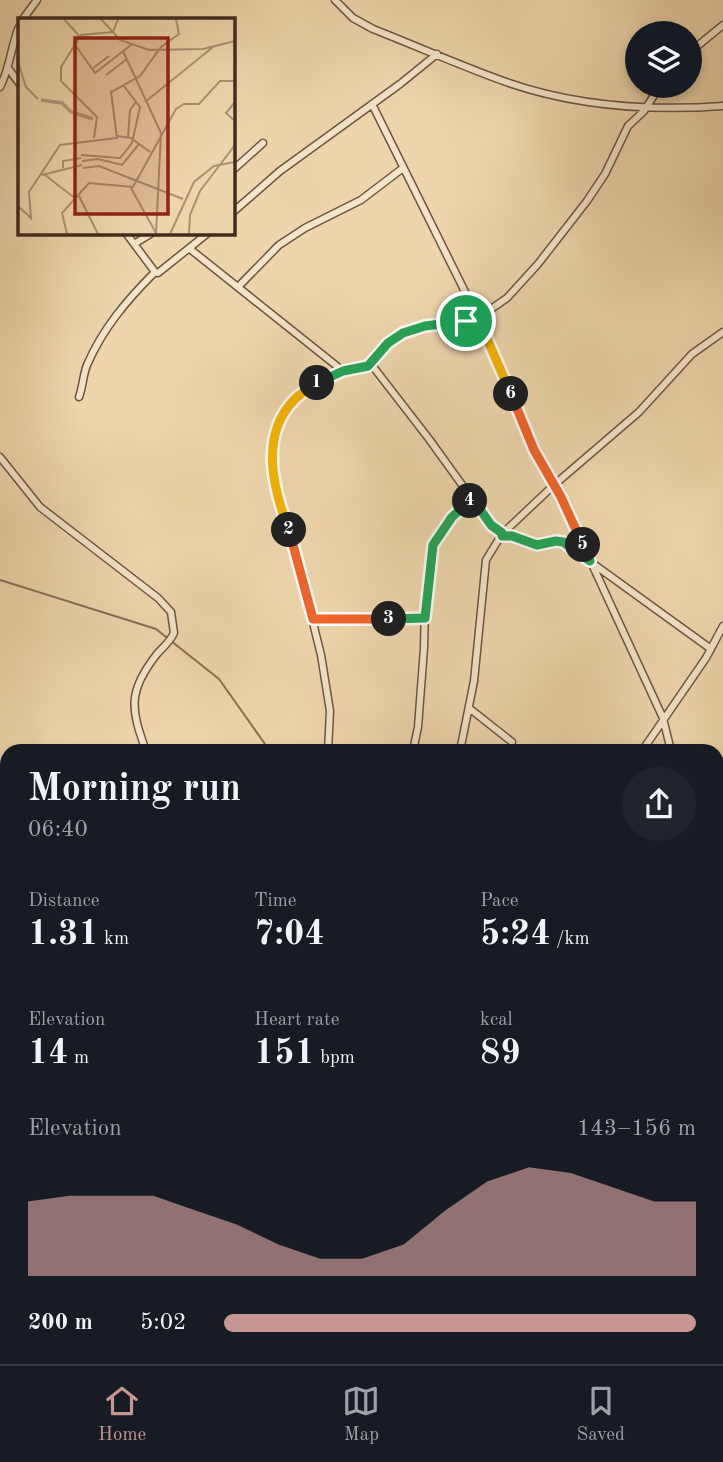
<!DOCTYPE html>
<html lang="en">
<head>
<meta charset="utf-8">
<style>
  :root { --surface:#171b24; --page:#20242c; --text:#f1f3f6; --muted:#9ea1a6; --line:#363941; --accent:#c59692 }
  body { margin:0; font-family:"Old Standard TT",serif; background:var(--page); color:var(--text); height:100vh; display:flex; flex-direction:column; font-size:26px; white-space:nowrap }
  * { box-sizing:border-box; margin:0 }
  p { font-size:23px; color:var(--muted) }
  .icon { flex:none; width:38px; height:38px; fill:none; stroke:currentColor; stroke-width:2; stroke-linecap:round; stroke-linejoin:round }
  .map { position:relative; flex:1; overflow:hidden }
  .panel { position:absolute; left:0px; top:744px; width:724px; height:621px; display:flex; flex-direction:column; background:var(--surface); border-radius:21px 21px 0 0; box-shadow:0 4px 10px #0003 }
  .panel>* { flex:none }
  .controls { position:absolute; left:625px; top:21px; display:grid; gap:14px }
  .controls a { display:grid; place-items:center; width:77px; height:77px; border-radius:50%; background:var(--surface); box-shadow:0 4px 10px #0003; font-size:35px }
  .pin { position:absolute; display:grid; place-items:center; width:60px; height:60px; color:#fff; margin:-30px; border:4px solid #fff; border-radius:50%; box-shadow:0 2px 7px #0007 }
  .km { position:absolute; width:35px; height:35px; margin:-18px; border-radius:50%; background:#222; color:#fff; font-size:19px; line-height:35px; text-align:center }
  .round { display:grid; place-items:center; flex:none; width:74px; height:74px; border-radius:37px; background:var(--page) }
  .headline { display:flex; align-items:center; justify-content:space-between; height:119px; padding:0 28px }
  h1 { font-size:38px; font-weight:800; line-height:52px }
  .figures { display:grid; grid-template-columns:repeat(3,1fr); gap:10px; height:119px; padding:7px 28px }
  .figures div { display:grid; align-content:center }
  .figures b { font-size:35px; font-weight:800 }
  .figures small { font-size:19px; font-weight:400 }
  .figures p { font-size:19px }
  .chart { height:196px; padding:14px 28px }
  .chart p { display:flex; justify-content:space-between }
  .chart svg { width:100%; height:126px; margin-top:7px; fill:var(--accent); opacity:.7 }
  ul { padding:0 28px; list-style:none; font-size:23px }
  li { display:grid; grid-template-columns:112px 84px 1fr; align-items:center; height:52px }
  li i { height:18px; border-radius:9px; background:var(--accent) }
  .tab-bar { display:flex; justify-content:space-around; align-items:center; height:98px; border-top:2px solid var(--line); background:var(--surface); font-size:19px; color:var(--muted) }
  .tab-bar a { display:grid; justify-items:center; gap:4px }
  .tab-bar .current { color:var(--accent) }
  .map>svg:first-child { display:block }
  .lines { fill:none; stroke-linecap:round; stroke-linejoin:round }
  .stream { stroke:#856f57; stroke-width:2 }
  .street-casing { stroke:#6c5642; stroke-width:9 }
  .street { stroke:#f4e4c9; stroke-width:6 }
  .split-1-casing { stroke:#fff; stroke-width:14 }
  .split-2-casing { stroke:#fff; stroke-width:14 }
  .split-3-casing { stroke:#fff; stroke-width:14 }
  .split-4-casing { stroke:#fff; stroke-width:14 }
  .split-5-casing { stroke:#fff; stroke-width:14 }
  .split-6-casing { stroke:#fff; stroke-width:14 }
  .split-7-casing { stroke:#fff; stroke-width:14 }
  .split-1 { stroke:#22a559; stroke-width:9 }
  .split-2 { stroke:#f5b400; stroke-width:9 }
  .split-3 { stroke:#f0652b; stroke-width:9 }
  .split-4 { stroke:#22a559; stroke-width:9 }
  .split-5 { stroke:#22a559; stroke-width:9 }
  .split-6 { stroke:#f0652b; stroke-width:9 }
  .split-7 { stroke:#f5b400; stroke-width:9 }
  .inset-river { fill:none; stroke:#b39c7c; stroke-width:3.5 }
  .inset-road { fill:none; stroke:#a89274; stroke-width:2 }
  .view { fill:#8f2418; fill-opacity:0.15; stroke:#8f2418; stroke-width:3.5 }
  .inset-edge { fill:none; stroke:#402c1f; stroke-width:3.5 }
</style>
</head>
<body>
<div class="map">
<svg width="723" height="1364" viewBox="0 0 723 1364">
  <rect width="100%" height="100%" fill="#eed6ac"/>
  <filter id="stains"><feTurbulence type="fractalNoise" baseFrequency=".00286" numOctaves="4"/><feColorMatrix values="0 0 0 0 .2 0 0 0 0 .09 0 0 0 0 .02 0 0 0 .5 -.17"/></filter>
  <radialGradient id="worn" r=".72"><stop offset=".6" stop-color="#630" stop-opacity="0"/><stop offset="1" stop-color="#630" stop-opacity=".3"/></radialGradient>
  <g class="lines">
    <path class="stream" d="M0 580 156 629 219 679 270 751"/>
    <defs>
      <path id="street" d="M335 0 353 18 373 29C419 47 463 67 509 83 576 106 653 111 723 106
        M23 19 37 0
        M690 52 723 25
        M8 68 19 83
        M0 87C10 68 11 46 19 27
        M372 104 478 318 534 450 561 497 663 718 671 751
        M233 170 263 143
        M233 212 280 171 400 84 437 54
        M126 233 155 272 158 273 208 233
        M134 244 152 233
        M190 249 343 371
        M238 287 279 245 305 228 361 200 403 168
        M371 364 429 439 491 525 502 534 486 560 474 681 460 751
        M79 397C83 386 83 375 87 365 103 328 127 300 155 272
        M0 457 40 507 158 598 171 612 174 633C170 642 163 647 157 654 127 692 131 709 146 751
        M502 534 554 485 639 412 692 354 723 332
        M502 536 512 535 537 545 563 542 711 649
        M313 619 424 618
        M469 708 512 742
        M328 751 330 711 321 655 293 542 274 488 272 459 281 418 295 398 320 380 343 371 368 367 389 343 403 333 425 326 478 318 507 298 538 264 587 201 605 174 628 126 644 111 660 86
        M413 751 418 727 424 648 425 604 433 545 452 517 472 498
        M642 751 706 658 723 626
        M0 803 7 801
        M0 937 7 936
        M0 991 7 989
        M718 1196 723 1198
        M0 1238 7 1244
        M103 1358 108 1364
        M534 1358 537 1364
        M633 1364V1358"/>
    </defs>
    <use href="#street" class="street-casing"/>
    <use href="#street" class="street"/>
  </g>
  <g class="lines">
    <defs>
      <path id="split-1" d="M317 383 343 371 368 366 388 343 403 333 425 326 466 321"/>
      <path id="split-2" d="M289 530C273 489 259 435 295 399 301 393 310 388 317 383"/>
      <path id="split-3" d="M289 530 313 619H389"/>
      <path id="split-4" d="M389 619 425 618 433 545 452 517 470 501"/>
      <path id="split-5" d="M470 501 472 498 491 525 502 533V536H512L537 545 556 541 563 542 590 561 583 545"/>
      <path id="split-6" d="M511 394 534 450 561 497 583 545"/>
      <path id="split-7" d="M466 321 478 318 511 394"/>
    </defs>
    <use href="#split-1" class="split-1-casing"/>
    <use href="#split-2" class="split-2-casing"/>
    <use href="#split-3" class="split-3-casing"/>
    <use href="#split-4" class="split-4-casing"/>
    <use href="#split-5" class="split-5-casing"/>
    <use href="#split-6" class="split-6-casing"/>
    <use href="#split-7" class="split-7-casing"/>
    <use href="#split-1" class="split-1"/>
    <use href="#split-2" class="split-2"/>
    <use href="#split-3" class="split-3"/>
    <use href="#split-4" class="split-4"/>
    <use href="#split-5" class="split-5"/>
    <use href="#split-6" class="split-6"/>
    <use href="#split-7" class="split-7"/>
  </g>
  <g transform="translate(18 18)">
    <rect width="217" height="217" fill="#eed6ac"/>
    <path class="inset-river" d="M23 82 44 85 53 94 75 101"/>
    <path class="inset-road" d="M46 1 62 19M83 1 102 22 131 32 185 31 217 23M58 28 77 55 113 27M105 33 143 115 138 216M0 44 8 69 20 81M74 51 91 38M88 57 109 41M127 84 195 29M217 84 208 95 217 103M99 118 113 120 132 134M110 119 112 92 118 84M76 120 79 99 43 63V49L63 17 95 14 100 1M63 137 102 140 114 125 122 89 105 67M64 143 80 141 104 147 121 126M45 150V143L63 140M65 150 81 148 165 181M24 157 64 147M27 157 58 181M113 170 138 215M61 178 80 216M0 188 13 200 11 174 42 127 99 120 93 74 122 58 143 29 161 16 158 1M49 216 44 195 71 165 115 169 158 91 166 86H181L202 63H217M152 216 176 164 196 148 217 144M171 216 172 197 182 173 217 127"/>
    <path class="view" d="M57 20H150V196H57Z"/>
    <rect width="217" height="217" class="inset-edge"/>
  </g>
  <rect width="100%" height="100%" filter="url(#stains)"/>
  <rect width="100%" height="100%" fill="url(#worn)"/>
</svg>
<div class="controls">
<a><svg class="icon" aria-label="layers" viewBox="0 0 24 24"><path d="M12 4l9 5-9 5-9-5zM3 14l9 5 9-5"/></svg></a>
</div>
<div class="pin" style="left:466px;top:321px;background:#1e9e55"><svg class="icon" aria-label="arrive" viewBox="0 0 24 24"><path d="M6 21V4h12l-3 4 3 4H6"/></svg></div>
<b class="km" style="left:317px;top:383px">1</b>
<b class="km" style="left:289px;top:530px">2</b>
<b class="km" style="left:389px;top:619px">3</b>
<b class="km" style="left:470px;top:501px">4</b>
<b class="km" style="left:583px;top:545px">5</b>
<b class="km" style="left:511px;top:394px">6</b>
<section class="panel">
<div class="headline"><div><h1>Morning run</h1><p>06:40</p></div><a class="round"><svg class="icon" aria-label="share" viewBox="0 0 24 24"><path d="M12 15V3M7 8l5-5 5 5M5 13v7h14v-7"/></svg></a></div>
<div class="figures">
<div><p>Distance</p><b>1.31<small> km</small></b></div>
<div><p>Time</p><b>7:04</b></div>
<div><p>Pace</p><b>5:24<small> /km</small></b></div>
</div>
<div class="figures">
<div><p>Elevation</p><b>14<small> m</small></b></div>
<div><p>Heart rate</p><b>151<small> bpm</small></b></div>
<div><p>kcal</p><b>89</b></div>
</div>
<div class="chart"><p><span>Elevation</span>143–156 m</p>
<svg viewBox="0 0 160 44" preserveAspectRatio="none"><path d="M0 44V18L10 16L20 16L30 16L40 21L50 26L60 33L70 38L80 38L90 33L100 21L110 11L120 6L130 8L140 13L150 18L160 18V44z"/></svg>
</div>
<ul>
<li><b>200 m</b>5:02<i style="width:100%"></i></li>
</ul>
</section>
</div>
<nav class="tab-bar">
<a class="current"><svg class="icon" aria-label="home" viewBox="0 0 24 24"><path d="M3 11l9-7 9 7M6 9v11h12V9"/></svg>Home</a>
<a><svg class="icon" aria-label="map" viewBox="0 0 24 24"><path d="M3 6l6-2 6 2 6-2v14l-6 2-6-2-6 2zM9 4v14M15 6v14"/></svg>Map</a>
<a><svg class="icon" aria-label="saved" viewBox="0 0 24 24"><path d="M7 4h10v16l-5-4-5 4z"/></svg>Saved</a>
</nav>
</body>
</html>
